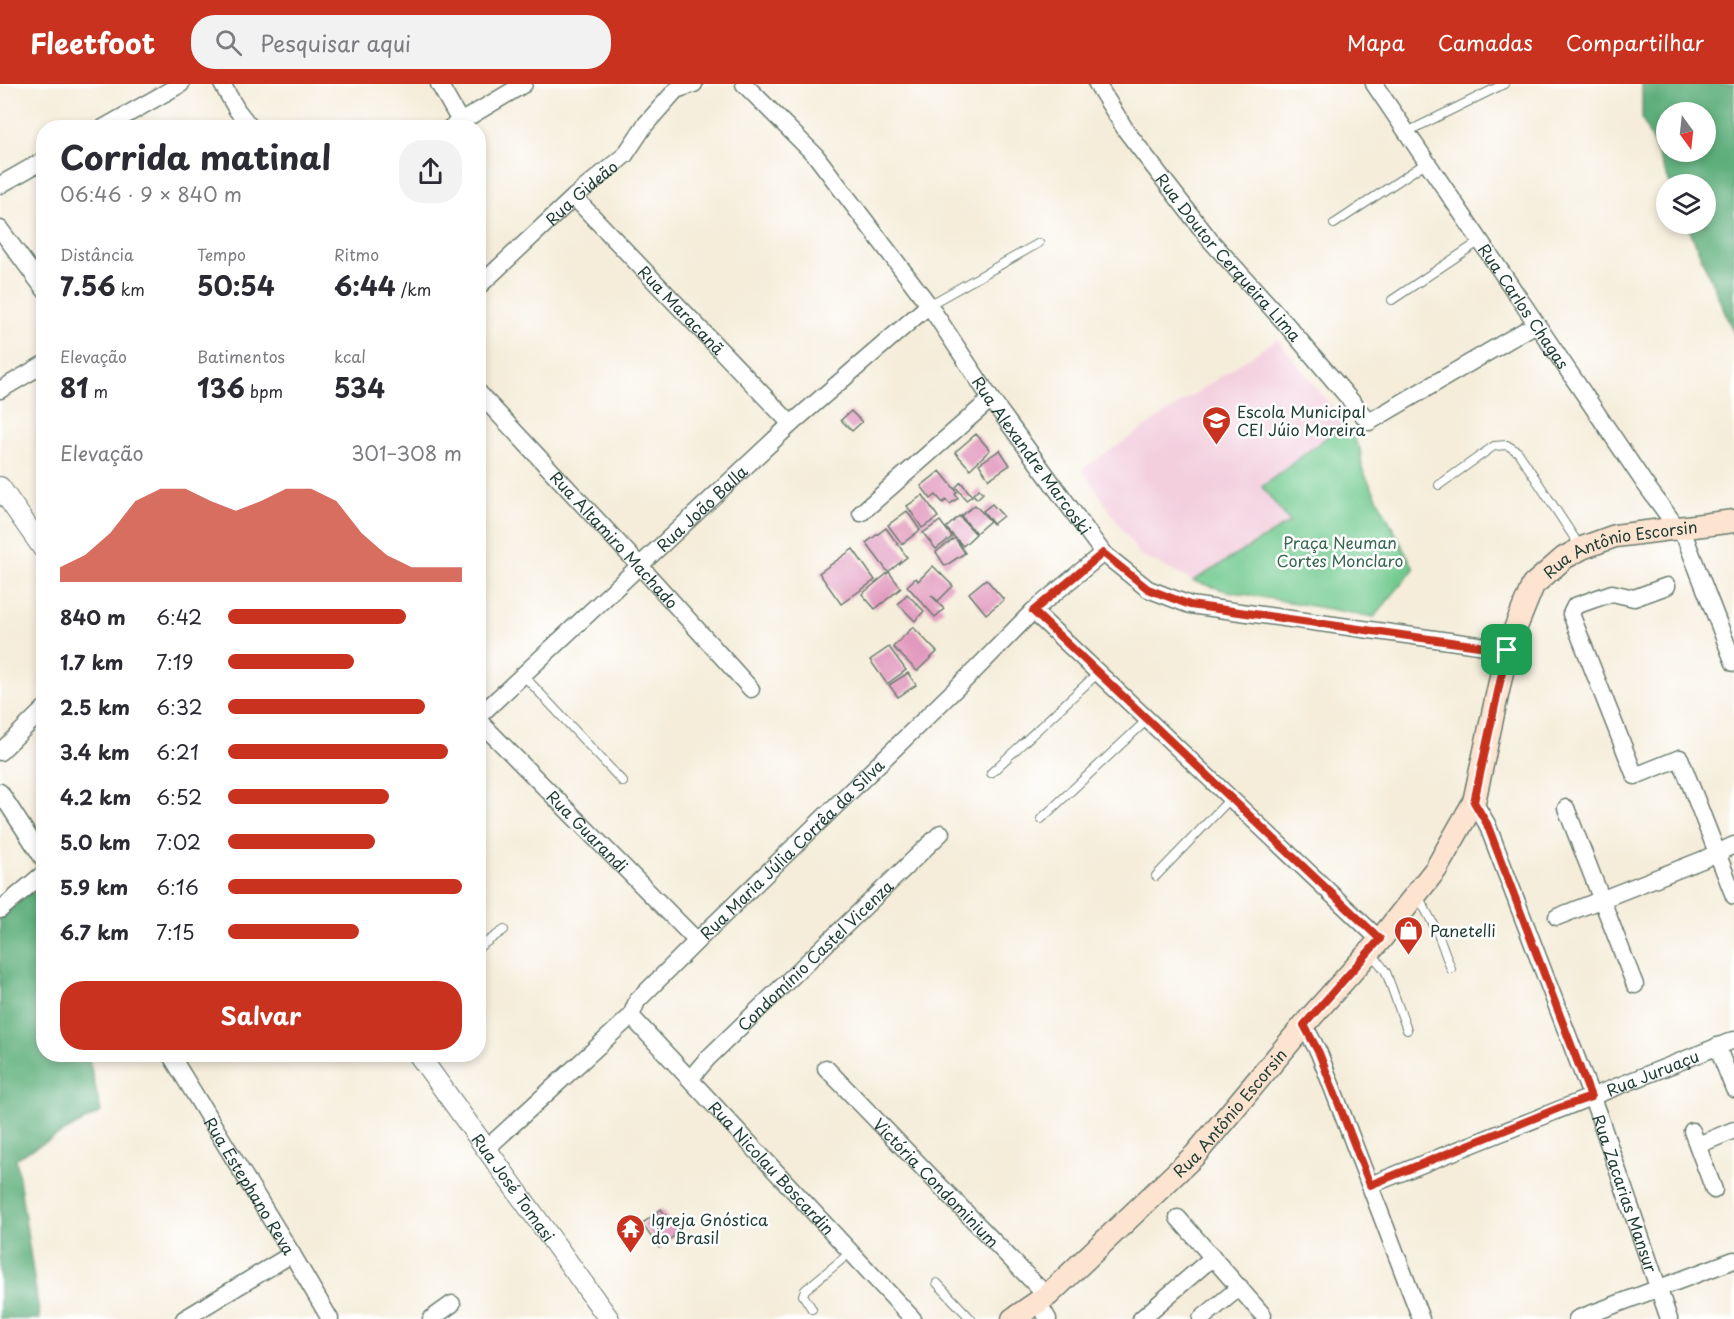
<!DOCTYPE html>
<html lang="pt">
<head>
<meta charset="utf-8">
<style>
  :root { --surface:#fff; --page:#f2f2f3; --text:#2b2b33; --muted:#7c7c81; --accent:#c8321e }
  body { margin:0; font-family:"Playpen Sans",sans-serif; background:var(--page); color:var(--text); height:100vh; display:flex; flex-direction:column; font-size:22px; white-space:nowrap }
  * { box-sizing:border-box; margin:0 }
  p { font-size:20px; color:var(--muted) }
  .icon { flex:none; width:33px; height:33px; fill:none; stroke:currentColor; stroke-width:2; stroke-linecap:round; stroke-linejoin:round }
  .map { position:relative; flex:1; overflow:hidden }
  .side { position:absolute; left:36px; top:36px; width:450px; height:942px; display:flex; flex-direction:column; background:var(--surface); border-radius:24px; box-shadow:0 3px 9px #0003 }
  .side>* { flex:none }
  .needle { width:39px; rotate:165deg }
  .controls { position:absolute; left:1656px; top:18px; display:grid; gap:12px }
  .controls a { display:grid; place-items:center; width:60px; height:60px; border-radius:50%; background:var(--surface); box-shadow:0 3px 9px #0003; font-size:30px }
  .pin { position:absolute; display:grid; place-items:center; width:51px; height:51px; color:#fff; margin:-26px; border-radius:12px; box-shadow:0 3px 9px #0006 }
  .round { display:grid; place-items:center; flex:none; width:63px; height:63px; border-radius:24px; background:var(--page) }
  .head { display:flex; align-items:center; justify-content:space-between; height:102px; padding:0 24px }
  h1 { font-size:33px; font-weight:700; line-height:45px }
  .metrics { display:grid; grid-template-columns:repeat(3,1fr); gap:9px; height:102px; padding:6px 24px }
  .metrics div { display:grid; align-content:center }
  .metrics b { font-size:26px; font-weight:700 }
  .metrics small { font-size:16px; font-weight:400 }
  .metrics p { font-size:16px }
  .chart { height:168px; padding:12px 24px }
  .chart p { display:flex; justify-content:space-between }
  .chart svg { width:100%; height:108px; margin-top:6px; fill:var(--accent); opacity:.7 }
  .cta { display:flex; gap:12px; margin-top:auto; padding:12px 24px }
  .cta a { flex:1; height:69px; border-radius:24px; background:var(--accent); color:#fff; font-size:24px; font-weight:700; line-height:69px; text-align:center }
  ul { padding:0 24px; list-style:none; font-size:20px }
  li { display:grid; grid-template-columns:96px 72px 1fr; align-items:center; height:45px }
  li i { height:15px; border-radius:8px; background:var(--accent) }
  header { display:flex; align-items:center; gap:36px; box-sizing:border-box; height:84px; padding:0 30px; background:var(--accent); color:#fff }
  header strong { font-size:28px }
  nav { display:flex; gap:33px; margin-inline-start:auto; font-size:21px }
  .search { width:420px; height:54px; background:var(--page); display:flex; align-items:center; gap:15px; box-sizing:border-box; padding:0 21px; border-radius:24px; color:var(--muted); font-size:22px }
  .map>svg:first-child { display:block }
  .built { fill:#f3cfde }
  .green { fill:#72ca90; stroke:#488462; stroke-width:1.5 }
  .forest { fill:#5dae7a; stroke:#3e7657; stroke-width:1.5; fill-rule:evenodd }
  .building { fill:#e299be }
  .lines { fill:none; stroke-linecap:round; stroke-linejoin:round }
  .service-casing { stroke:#6a7b6e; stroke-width:10 }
  .minor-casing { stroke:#6a7b6e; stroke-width:19 }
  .tertiary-casing { stroke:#6a7b6e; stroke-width:22 }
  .secondary-casing { stroke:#6a7b6e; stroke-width:25 }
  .service { stroke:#fff; stroke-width:8 }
  .minor { stroke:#fff; stroke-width:16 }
  .tertiary { stroke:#fff; stroke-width:20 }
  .secondary { stroke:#fde4d1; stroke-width:22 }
  .route-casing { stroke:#fff; stroke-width:12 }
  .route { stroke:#c8321e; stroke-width:8 }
  .labels { text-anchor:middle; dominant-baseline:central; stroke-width:5; stroke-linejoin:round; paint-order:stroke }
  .street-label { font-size:16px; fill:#1f3d34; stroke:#fff }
  .poi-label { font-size:16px; fill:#1f3d34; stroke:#fff; text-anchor:start }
  .park-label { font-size:16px; fill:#386750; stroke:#fff }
</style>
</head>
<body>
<header>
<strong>Fleetfoot</strong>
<div class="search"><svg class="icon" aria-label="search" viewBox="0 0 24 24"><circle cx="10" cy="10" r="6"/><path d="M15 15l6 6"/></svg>Pesquisar aqui</div>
<nav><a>Mapa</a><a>Camadas</a><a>Compartilhar</a></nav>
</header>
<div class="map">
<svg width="1734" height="1235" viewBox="0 0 1734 1235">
  <rect width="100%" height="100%" fill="#fff"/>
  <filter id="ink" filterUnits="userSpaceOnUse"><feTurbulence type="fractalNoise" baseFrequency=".0167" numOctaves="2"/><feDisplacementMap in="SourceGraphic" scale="12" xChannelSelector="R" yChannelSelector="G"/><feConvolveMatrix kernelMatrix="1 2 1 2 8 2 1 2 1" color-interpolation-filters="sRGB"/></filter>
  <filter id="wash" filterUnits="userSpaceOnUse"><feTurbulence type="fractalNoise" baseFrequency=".008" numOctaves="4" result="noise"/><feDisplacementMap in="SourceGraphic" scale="24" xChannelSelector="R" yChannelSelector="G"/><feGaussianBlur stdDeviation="1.35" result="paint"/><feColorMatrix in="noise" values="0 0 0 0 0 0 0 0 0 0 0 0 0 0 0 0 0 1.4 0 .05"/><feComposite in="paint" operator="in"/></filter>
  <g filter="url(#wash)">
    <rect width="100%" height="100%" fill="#f5edda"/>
    <path class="built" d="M1277 255 1345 339 1262 403 1290 437 1193 497 1139 470 1082 385Z"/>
    <path class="green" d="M1345 339 1360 365 1362 385 1414 485 1374 533 1227 507 1193 497 1290 438 1262 403Z"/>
    <path class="forest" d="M1642 0H1734V250L1687 140H1706V100H1670L1642 34ZM1666 28H1706V68H1666Z
      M43 797 44 970 88 971 101 1028 16 1074 40 1235H0V832Z"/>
    <g id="blocks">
      <path class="building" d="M851 327 862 338 852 347 841 336Z
        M976 350 990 366 970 385 955 368Z
        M1000 366 1010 381 989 395 979 380Z
        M940 387 957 408 955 410 958 414 950 420 946 416 943 419 936 411 931 415 921 402Z
        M961 398 972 412 966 416 956 403Z
        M979 405 983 409 977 415 973 410Z
        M923 411 938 433 922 444 907 422Z
        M992 420 1003 432 993 440 983 427Z
        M975 421 990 437 976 449 961 432Z
        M907 427 920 446 902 460 888 441Z
        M959 432 976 450 963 462 946 444Z
        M940 437 952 453 936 465 923 449Z
        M886 444 907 473 888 488 866 459Z
        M955 454 965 469 945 482 936 468Z
        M853 465 875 496 841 520 819 489Z
        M933 482 953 502 938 517 931 511 944 525 935 533 907 502 916 494 918 497Z
        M889 488 901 504 875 525 862 510Z
        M986 495 1004 516 986 530 969 509Z
        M907 510 924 527 915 537 898 520Z
        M913 543 937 568 917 587 893 563Z
        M889 563 906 586 887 600 870 576Z
        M908 589 916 601 898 613 889 601Z
        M661 1125 678 1149 659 1164 642 1140Z"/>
    </g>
  </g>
  <g filter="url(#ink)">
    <use href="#blocks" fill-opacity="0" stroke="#6a7b6e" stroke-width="1.5"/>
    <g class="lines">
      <defs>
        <path id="service" d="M1407 48 1504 0
          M1334 140 1427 78
          M1392 216 1480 157
          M929 221 1039 159
          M1439 401 1494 362 1507 361 1518 368 1581 464
          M524 592 623 698
          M991 689 1098 589
          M1041 735 1147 636
          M1156 792 1231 714
          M1418 812 1437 847 1451 885
          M478 864 504 846
          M1371 868 1386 888 1407 946
          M937 1199 971 1235
          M812 1225 803 1211 805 1206 851 1168"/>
        <g id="minor">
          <path d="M222 0 237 26 251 44"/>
          <path d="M439 0 460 37"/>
          <path id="s1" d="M744 0 816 72 929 221 991 315 1103 469 1148 505 1190 521 1507 565"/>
          <path id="s2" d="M1097 0 1127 48 1210 156 1285 239 1369 338 1536 240"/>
          <path id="s3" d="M1374 0 1645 400 1686 456 1734 579"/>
          <path d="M103 44 181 0"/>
          <path d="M450 44 524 0"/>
          <path d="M0 101 44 76"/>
          <path id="s4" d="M574 113 791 340"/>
          <path d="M0 145 44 205"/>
          <path id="s5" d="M478 203 574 113 625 71 645 41 676 6 694 0"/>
          <path d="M0 306 44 280"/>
          <path id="s6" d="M478 308 639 481 751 605"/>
          <path d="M861 429 991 315"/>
          <path d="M1667 502 1634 514 1612 509 1575 522 1571 530 1635 692 1680 674 1734 812"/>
          <path d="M1033 527 1380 856"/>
          <path id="s7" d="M478 633 791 340 929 221"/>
          <path id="s8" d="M478 636 697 857"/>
          <path d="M0 668 44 625"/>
          <path d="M0 708 44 776"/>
          <path id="s9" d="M1474 718 1487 740 1600 1035 1669 1235"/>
          <path d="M1566 724 1635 901"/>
          <path d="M0 826 44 789"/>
          <path d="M1557 833 1702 776 1734 761"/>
          <path id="s10" d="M631 932 913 1235"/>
          <path d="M1304 941 1319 969 1421 1235"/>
          <path d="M1717 962 1734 1005"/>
          <path id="s11" d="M170 970 292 1170 330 1235"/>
          <path id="s12" d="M826 984 1036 1201 1048 1211"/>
          <path id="s13" d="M690 995 707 975 941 749"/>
          <path d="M1692 1047 1714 1106"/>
          <path d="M1698 1061 1734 1046"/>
          <path id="s14" d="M486 1065 631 932 637 917 697 857 976 585 1033 527 1103 469"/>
          <path id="s15" d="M1370 1101 1734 956"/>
          <path d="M1178 1134 1263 1231"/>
          <path d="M1038 1218 1048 1235"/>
          <path d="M184 1235 292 1170"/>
          <path d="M431 1235 452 1220"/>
          <path d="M1141 1235 1213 1173"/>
          <path d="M1201 1235 1240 1203"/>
          <path d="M1577 1235 1734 1176"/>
        </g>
        <g id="tertiary">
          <path d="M0 403 44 466"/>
          <path id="s16" d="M418 970 609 1235"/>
        </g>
        <g id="secondary">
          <path id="s17" d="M1013 1235 1048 1211 1195 1071 1304 941 1380 856 1436 785 1474 718 1507 565 1533 501 1564 474 1582 464 1615 452 1734 437"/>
        </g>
      </defs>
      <use href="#service" class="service-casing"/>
      <use href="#minor" class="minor-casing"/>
      <use href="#tertiary" class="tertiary-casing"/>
      <use href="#secondary" class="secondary-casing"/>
      <use href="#service" class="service"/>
      <use href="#minor" class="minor"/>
      <use href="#tertiary" class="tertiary"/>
      <use href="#secondary" class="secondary"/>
    </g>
  </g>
  <g class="lines" filter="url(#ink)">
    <defs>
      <path id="route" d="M1103 469 1148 505 1190 521 1507 566 1474 718 1487 740 1591 1013 1559 1024 1370 1101 1319 969 1304 941 1380 855 1033 527Z"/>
    </defs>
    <use href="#route" class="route-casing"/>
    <use href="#route" class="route"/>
  </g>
  <defs>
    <symbol id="school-pin" viewBox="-11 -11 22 30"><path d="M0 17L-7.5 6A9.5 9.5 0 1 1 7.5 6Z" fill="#c8321e" stroke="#fff"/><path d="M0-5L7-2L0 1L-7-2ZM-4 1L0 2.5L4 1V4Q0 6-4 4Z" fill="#fff"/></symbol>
    <symbol id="shop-pin" viewBox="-11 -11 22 30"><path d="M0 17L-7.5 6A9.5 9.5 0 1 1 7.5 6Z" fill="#c8321e" stroke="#fff"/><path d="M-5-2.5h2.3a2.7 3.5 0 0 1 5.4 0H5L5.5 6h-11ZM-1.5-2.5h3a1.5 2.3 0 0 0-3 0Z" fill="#fff"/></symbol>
    <symbol id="temple-pin" viewBox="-11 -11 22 30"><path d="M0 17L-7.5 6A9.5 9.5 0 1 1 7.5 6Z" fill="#c8321e" stroke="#fff"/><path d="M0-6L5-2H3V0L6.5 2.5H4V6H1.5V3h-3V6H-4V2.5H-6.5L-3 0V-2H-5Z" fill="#fff"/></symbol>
  </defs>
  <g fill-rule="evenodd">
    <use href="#school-pin" x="1200" y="320" width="33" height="45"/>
    <use href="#shop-pin" x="1392" y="830" width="33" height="45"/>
    <use href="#temple-pin" x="614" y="1128" width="33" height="45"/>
  </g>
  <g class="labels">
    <g class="street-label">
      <text stroke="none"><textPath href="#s5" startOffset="140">Rua Gideão</textPath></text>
      <text stroke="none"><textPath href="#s2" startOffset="218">Rua Doutor Cerqueira Lima</textPath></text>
      <text stroke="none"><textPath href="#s3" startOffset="268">Rua Carlos Chagas</textPath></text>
      <text stroke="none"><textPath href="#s4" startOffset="156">Rua Maracanã</textPath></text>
      <text stroke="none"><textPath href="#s1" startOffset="471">Rua Alexandre Marcoski</textPath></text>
      <text stroke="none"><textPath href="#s7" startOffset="306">Rua João Balla</textPath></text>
      <text stroke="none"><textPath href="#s6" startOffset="201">Rua Altamiro Machado</textPath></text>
      <text stroke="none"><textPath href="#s17" startOffset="1020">Rua Antônio Escorsin</textPath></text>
      <text stroke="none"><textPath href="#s8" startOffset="156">Rua Guarandi</textPath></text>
      <text stroke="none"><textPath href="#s14" startOffset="430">Rua Maria Júlia Corrêa da Silva</textPath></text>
      <text stroke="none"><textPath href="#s13" startOffset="176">Condomínio Castel Vicenza</textPath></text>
      <text stroke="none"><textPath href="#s15" startOffset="304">Rua Juruaçu</textPath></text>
      <text stroke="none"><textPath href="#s17" startOffset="300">Rua Antônio Escorsin</textPath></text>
      <text stroke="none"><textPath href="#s10" startOffset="207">Rua Nicolau Boscardin</textPath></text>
      <text stroke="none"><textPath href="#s12" startOffset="159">Victória Condominium</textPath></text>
      <text stroke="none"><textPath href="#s11" startOffset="154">Rua Estephano Reva</textPath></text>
      <text stroke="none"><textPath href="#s16" startOffset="164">Rua José Tomasi</textPath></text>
      <text stroke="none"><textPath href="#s9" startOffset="420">Rua Zacarias Mansur</textPath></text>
    </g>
    <g class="poi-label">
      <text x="1237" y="327">Escola Municipal<tspan x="1237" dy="18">CEI Júio Moreira</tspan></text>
      <text x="1430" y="846">Panetelli</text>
      <text x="651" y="1135">Igreja Gnóstica<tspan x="651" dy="18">do Brasil</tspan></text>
    </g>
    <g class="park-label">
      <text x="1340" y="458">Praça Neuman<tspan x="1340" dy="18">Cortes Monclaro</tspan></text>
    </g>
  </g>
</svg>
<div class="controls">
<a><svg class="needle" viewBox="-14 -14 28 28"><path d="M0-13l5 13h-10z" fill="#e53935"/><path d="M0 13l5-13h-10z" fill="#7c7c81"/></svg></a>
<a><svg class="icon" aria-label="layers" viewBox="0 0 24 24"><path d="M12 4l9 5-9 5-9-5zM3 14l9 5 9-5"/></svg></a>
</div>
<div class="pin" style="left:1507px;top:566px;background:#1e9e55"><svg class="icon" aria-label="arrive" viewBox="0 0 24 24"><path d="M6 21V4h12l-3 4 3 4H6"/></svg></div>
<section class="side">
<div class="head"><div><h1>Corrida matinal</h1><p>06:46 · 9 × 840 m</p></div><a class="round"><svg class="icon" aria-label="share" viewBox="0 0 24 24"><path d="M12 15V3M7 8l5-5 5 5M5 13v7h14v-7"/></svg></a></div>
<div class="metrics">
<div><p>Distância</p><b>7.56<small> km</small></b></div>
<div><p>Tempo</p><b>50:54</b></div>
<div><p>Ritmo</p><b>6:44<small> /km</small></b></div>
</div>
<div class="metrics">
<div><p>Elevação</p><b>81<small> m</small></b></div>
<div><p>Batimentos</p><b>136<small> bpm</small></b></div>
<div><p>kcal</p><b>534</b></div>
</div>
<div class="chart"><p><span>Elevação</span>301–308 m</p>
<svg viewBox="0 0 160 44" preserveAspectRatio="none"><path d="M0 44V38L10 33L20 24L30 11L40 6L50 6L60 11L70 15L80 11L90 6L100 6L110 11L120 24L130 33L140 38L150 38L160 38V44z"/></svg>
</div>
<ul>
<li><b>840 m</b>6:42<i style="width:76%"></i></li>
<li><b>1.7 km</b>7:19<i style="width:54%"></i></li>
<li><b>2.5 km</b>6:32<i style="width:84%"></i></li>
<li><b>3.4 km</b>6:21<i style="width:94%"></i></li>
<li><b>4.2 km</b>6:52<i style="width:69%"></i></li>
<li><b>5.0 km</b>7:02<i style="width:63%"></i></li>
<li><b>5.9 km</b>6:16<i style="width:100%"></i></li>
<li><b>6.7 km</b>7:15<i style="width:56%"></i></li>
</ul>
<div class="cta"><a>Salvar</a></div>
</section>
</div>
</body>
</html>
